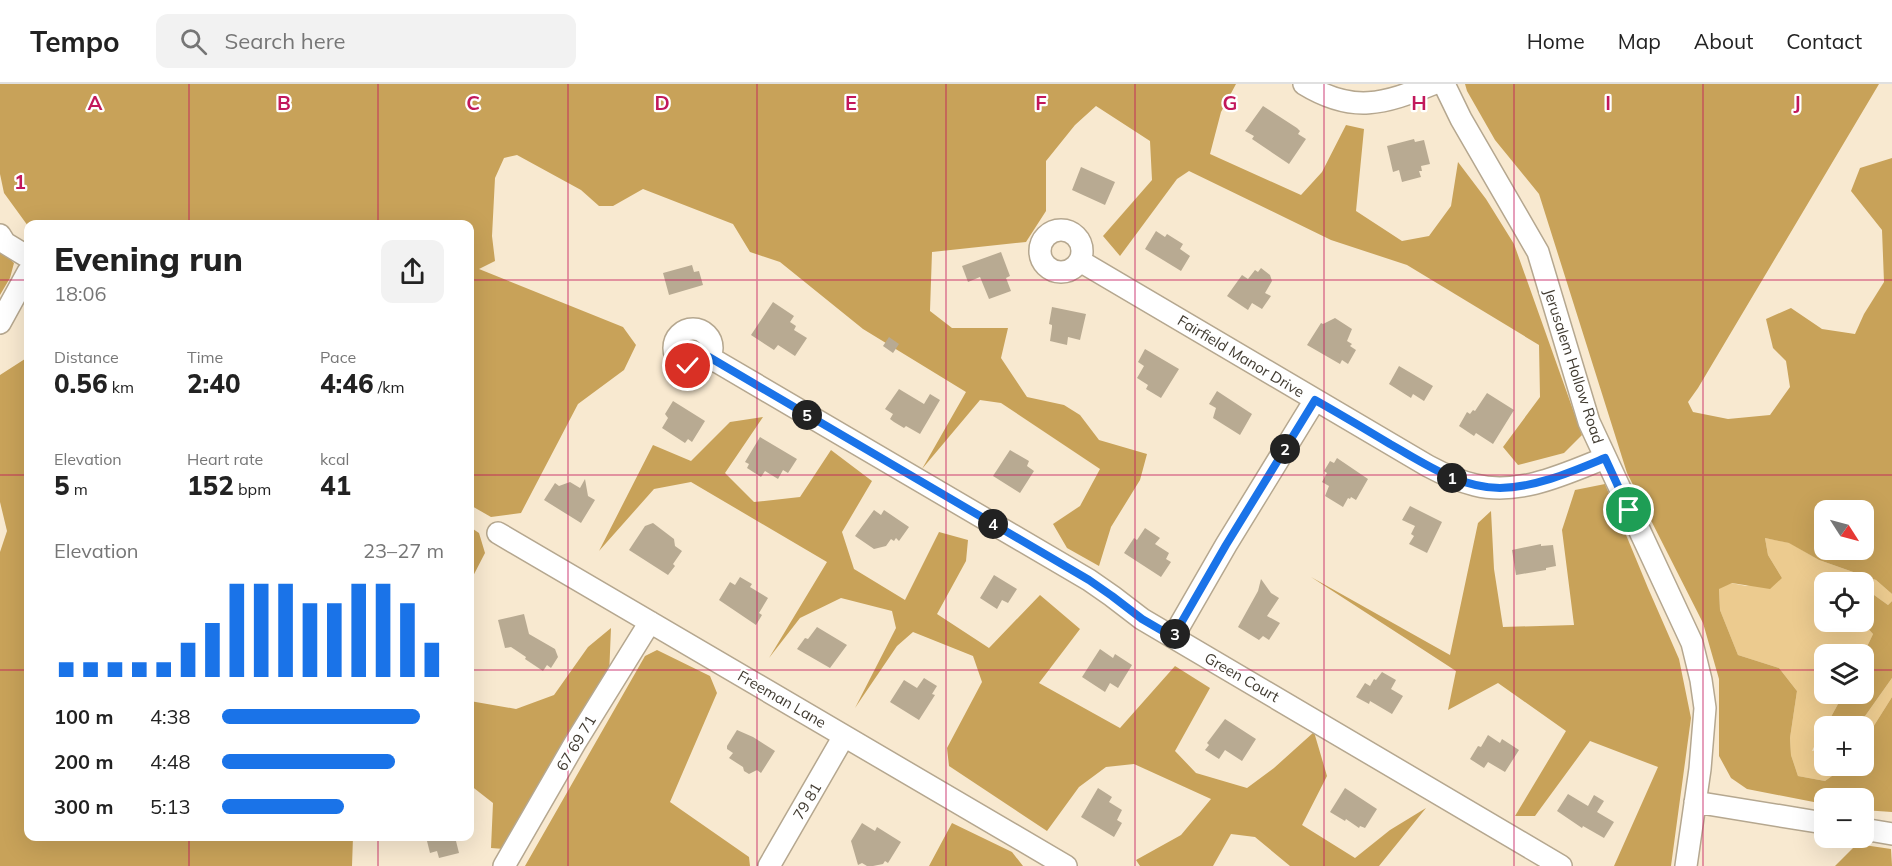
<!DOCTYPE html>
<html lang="en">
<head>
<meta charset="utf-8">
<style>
  :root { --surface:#fff; --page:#f2f2f2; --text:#222; --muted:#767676; --line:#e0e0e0; --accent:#1a73e8 }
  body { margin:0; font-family:Mulish,sans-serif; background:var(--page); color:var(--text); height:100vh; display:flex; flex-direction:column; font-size:22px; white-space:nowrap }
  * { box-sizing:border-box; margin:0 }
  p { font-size:20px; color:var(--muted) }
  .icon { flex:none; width:33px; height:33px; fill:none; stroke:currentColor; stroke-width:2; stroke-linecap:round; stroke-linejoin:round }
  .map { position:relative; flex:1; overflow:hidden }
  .details { position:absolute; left:24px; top:136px; width:450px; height:621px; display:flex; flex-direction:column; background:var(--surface); border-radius:12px; box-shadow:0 6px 24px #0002 }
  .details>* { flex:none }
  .needle { width:39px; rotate:126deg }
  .buttons { position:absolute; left:1814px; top:416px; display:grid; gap:12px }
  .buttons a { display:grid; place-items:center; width:60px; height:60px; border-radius:12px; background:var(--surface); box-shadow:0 6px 24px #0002; font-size:30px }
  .pin { position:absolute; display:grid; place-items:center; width:51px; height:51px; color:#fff; margin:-26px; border:3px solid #fff; border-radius:50%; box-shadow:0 2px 6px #0007 }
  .km { position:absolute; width:30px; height:30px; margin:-15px; border-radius:50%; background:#222; color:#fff; font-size:16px; line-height:30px; text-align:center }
  .round { display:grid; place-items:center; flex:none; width:63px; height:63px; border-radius:12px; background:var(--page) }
  .head { display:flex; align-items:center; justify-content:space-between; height:102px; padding:0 30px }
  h1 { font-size:33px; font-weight:800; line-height:45px }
  .metrics { display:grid; grid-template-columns:repeat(3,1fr); gap:9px; height:102px; padding:6px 30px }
  .metrics div { display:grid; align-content:center }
  .metrics b { font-size:26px; font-weight:800 }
  .metrics small { font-size:16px; font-weight:400 }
  .metrics p { font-size:16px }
  .chart { height:168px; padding:12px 30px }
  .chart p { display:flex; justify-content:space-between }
  .chart svg { width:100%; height:108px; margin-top:6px; stroke:var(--accent); stroke-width:6 }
  ul { padding:0 30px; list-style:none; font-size:20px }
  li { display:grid; grid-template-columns:96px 72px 1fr; align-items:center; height:45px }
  li i { height:15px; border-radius:8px; background:var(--accent) }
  header { display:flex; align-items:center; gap:36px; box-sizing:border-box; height:84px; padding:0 30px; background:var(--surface); border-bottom:2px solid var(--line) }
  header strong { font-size:28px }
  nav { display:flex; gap:33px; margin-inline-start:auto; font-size:21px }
  .search { width:420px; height:54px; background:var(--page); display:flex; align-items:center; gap:15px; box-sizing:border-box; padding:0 21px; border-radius:12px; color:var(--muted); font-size:22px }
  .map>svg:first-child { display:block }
  .green { fill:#eccb8f }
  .forest { fill:#c8a259; fill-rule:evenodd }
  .building { fill:#b8aa92 }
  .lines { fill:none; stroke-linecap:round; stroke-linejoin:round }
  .minor-casing { stroke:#b5a78f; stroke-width:24 }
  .minor { stroke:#fff; stroke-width:21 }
  .route-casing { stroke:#fff; stroke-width:12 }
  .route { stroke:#1a73e8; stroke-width:8 }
  .grid { fill:none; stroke:#c2185b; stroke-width:1.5; stroke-opacity:0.55 }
  .labels { text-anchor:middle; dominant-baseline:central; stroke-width:4.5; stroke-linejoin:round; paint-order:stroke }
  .street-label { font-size:15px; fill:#413b31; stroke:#fff }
  .grid-label { font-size:20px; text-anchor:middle; font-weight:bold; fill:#c2185b; stroke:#fff; stroke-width:4.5; stroke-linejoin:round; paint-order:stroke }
</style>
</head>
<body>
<header>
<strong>Tempo</strong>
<div class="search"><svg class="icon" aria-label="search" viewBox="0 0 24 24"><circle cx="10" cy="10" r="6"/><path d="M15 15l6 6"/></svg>Search here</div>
<nav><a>Home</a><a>Map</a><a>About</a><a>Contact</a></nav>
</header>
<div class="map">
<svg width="1892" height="782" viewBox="0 0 1892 782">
  <rect width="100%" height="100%" fill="#f8e9d0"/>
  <path class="green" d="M1765 454 1790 459 1819 476 1876 496 1892 510V517L1888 521 1863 503V498H1824V537H1861L1873 550 1863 571 1824 570V609H1844L1826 642H1824L1812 667 1824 665V681H1847L1825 697 1798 692 1791 671 1790 654 1797 607 1779 584 1738 571 1720 526 1719 504 1731 499 1746 502 1782 494 1768 471Z
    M1892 594V613L1863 659V642H1858Z"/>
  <path class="forest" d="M0 0H1236L1221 28 1210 70 1301 111 1322 88 1346 41 1364 45 1356 127 1402 157 1429 152 1451 122 1458 78 1486 115 1514 160 1582 351 1564 369 1518 381 1503 363 1540 313 1539 261 1407 181 1331 156 1189 87 1177 95 1120 172 1103 152 1152 96 1150 57 1096 22 1075 41 1046 77V127L1026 158 932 168 930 227 952 244H1008L1001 274 1027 313 1064 321 1080 331 1099 356 1147 370 1140 396 1111 443 1099 482 1067 464 1053 440 1080 422 1100 385 1001 319 980 316 922 385 966 308 863 245 780 178 750 168 733 140 643 105 613 122H599L581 106 517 71 504 74 495 94 492 152 495 177 479 185 623 243 636 261 624 286 578 320 521 429 491 433 470 421V141L28 142 4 109 0 90Z
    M1465 0H1879L1698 304 1688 318 1693 328 1728 335 1770 331 1790 303 1786 277 1773 264 1766 235 1791 224 1822 245 1855 250 1864 230 1884 198 1882 146 1851 107 1860 84 1892 74V510L1876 496 1819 476 1789 459 1765 454 1768 471 1782 494 1770 505 1732 499 1719 505 1720 526 1738 571 1779 584 1797 607 1790 654 1791 671 1798 692 1825 697 1847 681H1863V659L1892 613V728L1863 726V714H1824V720L1747 705 1731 694 1719 672V595L1703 539 1627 389 1539 110 1495 56 1467 7ZM1824 426H1863V465H1824Z
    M0 165 14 179 10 194 0 211Z
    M28 273V753H353L352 782H0V468L7 447 0 418V291Z
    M763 333 725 389 754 418 800 413 831 366 872 397 842 448 854 485 905 516 939 448 968 456 966 477 937 530 989 564 1040 511 1080 545 1039 599 1120 644 1175 582 1210 604 1175 667 1196 689 1247 704 1274 684 1314 648 1327 692 1302 741 1355 774 1390 746 1426 724 1379 782H1290L1255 753 1231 750 1213 782H1140L1136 776 1181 751 1211 715 1134 680 1106 683 1079 703 1047 747 949 682 947 664 982 598 973 572 913 548 897 562 855 624 896 544 892 527 841 514 800 534 769 574 827 478 691 398 654 405 599 467 653 361 691 377 730 338Z
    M1605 400 1648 504 1679 575 1691 634 1671 782H1614L1658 683 1590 657 1535 732H1515L1566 647 1498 599 1448 626 1456 587 1311 493 1450 571 1478 439 1491 427 1494 485 1503 543 1574 541 1562 446 1575 406Z
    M470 443 479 449 485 469 470 498Z
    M1863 503 1888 521 1892 517V594L1858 642H1826L1844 609H1863V571L1873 550 1861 537H1863Z
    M611 544 609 592 504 765 491 764 493 719 470 701V617L516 625 554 611 588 563Z
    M657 566 710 592 717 609 670 718 749 773 750 782H525L645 572Z
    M952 739 1012 768 1023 782H929Z
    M1857 760 1891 765 1892 782H1835Z"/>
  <path class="building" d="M1263 22 1297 44 1300 47 1298 50 1306 55 1289 80 1252 55 1254 52 1245 47Z
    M1414 55 1415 58 1424 56 1430 80 1421 82 1422 87H1419L1421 93 1402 98 1399 86 1393 88 1387 62Z
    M1081 83 1115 98 1105 121 1072 106Z
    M1156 147 1165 153 1167 150 1183 160 1180 165 1190 172 1181 187 1145 165Z
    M1001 168 1010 192 1006 194 1011 207 989 215 980 193 968 198 962 182Z
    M692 181 694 188 699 187 703 201 669 211 663 189Z
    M1261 184 1270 191 1272 197 1265 209 1271 212 1262 225 1252 219 1248 226 1227 212 1242 191 1248 195 1255 186 1258 188Z
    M773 218 794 232 790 238 796 242 794 246 807 254 795 272 778 261 774 266 751 251Z
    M1052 223 1086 230 1080 256 1068 253 1067 261 1050 257 1052 243V241L1049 240Z
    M1335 234 1352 245 1347 257 1352 260 1350 262 1356 266 1348 280 1342 276 1340 280 1307 261 1321 239 1323 240Z
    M889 253 899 260 893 269 883 262Z
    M1145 265 1179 285 1161 314 1146 305 1148 301 1137 294 1144 282 1138 278Z
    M1399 282 1433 302 1424 317 1413 310 1411 314 1389 300Z
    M899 305 924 320 930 310 940 316 920 350 906 342 904 344 894 338 890 335 893 330 885 325Z
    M1217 307 1252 330 1240 351 1213 334 1216 324 1209 320Z
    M1487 309 1514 326 1493 360 1476 349 1474 352 1459 342 1467 328 1470 330 1473 326 1475 327Z
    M673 317 705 337 692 358 688 355 685 359 662 344 668 334 665 330Z
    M760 353 797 375 788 389 783 386 778 395 765 387 761 393 747 384 749 380 745 378Z
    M1010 366 1029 377 1027 382 1034 387 1020 409 993 392Z
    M1337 374 1368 395 1356 416 1351 413 1350 415 1348 414 1343 423 1325 412 1329 402 1322 398 1327 389 1324 387 1330 377 1334 379Z
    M585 395 588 412 595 416 581 439 544 416 555 399 559 402 570 398 580 404Z
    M1410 422 1442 438 1427 469 1409 460 1414 452 1411 450 1415 442 1402 436Z
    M874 426 881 431 884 426 909 443 899 457 896 454 894 457 891 455 886 462 874 465 855 452Z
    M653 439 674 455 675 462 682 467 673 480 675 482 668 491 629 466 645 442Z
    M1145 444 1160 454 1155 460 1169 469 1166 475 1171 478 1161 493 1124 469 1134 454 1137 456Z
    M1541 460V462L1553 461 1556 482 1546 484V486L1516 491 1512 466Z
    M994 491 1017 505 1008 519 1002 516 997 525 980 514Z
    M740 493 752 500 750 503 768 514 759 529 762 531 756 541 719 516 730 498 735 501Z
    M1261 495 1271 509 1279 514 1267 532 1280 539 1269 556 1263 552 1259 556 1238 543 1258 507Z
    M524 530 529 550 555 565 558 573 551 584 547 581 543 587 525 575 526 573 511 563 505 564 498 536Z
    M817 543 847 561 830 584 797 565 805 554 808 555Z
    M1100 565 1113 574 1115 570 1132 581 1118 604 1110 599 1105 608 1082 593Z
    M1382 588 1396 596 1391 605 1403 612 1392 630 1370 617 1369 620 1356 613 1365 599 1370 602 1374 595 1376 596Z
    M924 594 937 602 932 610 935 611 919 636 890 618 904 596 917 604Z
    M1225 635 1256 655 1242 677 1225 666 1219 675 1205 666 1209 661 1207 659Z
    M737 646 753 653 775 667 761 689 757 686 749 690 744 687 743 683 729 674 733 669 727 665V662Z
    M1488 651 1500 659 1502 655 1519 666 1505 688 1488 678 1484 684 1470 675 1478 662 1481 663Z
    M1098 704 1112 713 1109 718 1122 726 1117 736 1122 739 1114 753 1081 733Z
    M1345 704 1377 725 1365 744 1360 742 1359 744 1346 735 1345 737 1330 728Z
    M1568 710 1588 722 1594 711 1604 717 1597 728 1614 738 1604 754 1583 742 1582 744 1557 727Z
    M862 739 875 747 877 743 901 758 888 779 885 777 883 780 873 782H867L862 779 858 781 851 757Z
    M426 753H455L459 769 439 774 437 767 430 769Z"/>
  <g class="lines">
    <defs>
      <path id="minor" d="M1304 0C1353 30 1384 20 1433 0
        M1444 0 1461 35 1538 168 1589 338 1692 559 1701 596 1705 624 1700 685 1686 782
        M1040 167a21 21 0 1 1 42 0a21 21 0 1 1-42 0Z
        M0 151 5 159 28 173
        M1080 177 1428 382C1443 390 1458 397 1475 401 1519 412 1565 390 1605 374
        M0 239 28 188
        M674 264a19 19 0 1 1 38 0a19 19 0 1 1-38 0Z
        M709 273 1089 496 1112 512 1142 535 1561 782
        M498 449 1066 782
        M1173 553 1226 461 1315 316
        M1695 718 1824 739
        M1863 745 1892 750
        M504 782 575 659 650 538
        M769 782 844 652"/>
    </defs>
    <use href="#minor" class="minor-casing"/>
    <use href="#minor" class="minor"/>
  </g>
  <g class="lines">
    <defs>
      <path id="route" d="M688 282 700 281 709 273 1089 496 1112 512 1142 535 1173 553 1226 461 1315 316C1340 330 1365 345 1390 360 1424 379 1459 404 1500 404 1537 403 1571 388 1605 374L1629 426"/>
    </defs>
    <use href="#route" class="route-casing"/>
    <use href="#route" class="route"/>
  </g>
  <path class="grid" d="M189 0V141M378 0V141M568 0V782M757 0V782M946 0V782M1135 0V782M1324 0V782M1514 0V782M1703 0V782M0 196H28M470 196H1892M0 391H28M470 391H1892M0 586H28M470 586H1824M1863 586H1892M189 753V782M378 753V782"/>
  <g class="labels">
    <g class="street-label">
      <text transform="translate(1241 272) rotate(31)">Fairfield Manor Drive</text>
      <text transform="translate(1574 282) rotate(72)">Jerusalem Hollow Road</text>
      <text transform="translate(1242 593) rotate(30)">Green Court</text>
      <text transform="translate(782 615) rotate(30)">Freeman Lane</text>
      <text transform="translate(576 659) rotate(-59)">67 69 71</text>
      <text transform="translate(807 717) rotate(-59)">79 81</text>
    </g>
  </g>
  <g class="grid-label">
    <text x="95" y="26">A</text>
    <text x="284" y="26">B</text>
    <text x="473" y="26">C</text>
    <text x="662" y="26">D</text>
    <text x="851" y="26">E</text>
    <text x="1041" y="26">F</text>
    <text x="1230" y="26">G</text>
    <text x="1419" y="26">H</text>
    <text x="1608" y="26">I</text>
    <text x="1797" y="26">J</text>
    <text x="20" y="105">1</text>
  </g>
</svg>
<div class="buttons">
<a><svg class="needle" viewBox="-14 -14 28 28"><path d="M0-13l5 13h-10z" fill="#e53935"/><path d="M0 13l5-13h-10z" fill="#767676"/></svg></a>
<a><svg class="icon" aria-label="locate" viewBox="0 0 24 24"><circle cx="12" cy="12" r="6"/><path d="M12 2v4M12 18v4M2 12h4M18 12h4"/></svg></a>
<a><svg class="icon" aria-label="layers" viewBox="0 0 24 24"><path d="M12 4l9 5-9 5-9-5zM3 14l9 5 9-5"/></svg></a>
<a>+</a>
<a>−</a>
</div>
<div class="pin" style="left:1629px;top:426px;background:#1e9e55"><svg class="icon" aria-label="arrive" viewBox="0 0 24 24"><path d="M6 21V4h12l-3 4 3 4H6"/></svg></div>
<div class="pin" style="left:688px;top:282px;background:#d93025"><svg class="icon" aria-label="check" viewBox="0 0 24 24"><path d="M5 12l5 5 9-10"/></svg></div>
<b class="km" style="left:1452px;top:394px">1</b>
<b class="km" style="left:1285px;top:365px">2</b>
<b class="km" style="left:1175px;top:550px">3</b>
<b class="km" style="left:993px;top:440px">4</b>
<b class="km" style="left:807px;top:331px">5</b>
<section class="details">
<div class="head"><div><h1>Evening run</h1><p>18:06</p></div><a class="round"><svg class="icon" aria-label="share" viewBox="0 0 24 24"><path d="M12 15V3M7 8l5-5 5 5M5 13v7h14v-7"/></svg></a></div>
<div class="metrics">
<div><p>Distance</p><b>0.56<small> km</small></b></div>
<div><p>Time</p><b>2:40</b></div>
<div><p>Pace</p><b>4:46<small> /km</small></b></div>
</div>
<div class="metrics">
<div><p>Elevation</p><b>5<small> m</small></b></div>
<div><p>Heart rate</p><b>152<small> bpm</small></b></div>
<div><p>kcal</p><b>41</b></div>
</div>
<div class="chart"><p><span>Elevation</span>23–27 m</p>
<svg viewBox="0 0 160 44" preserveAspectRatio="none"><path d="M5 44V38M15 44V38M25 44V38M35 44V38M45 44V38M55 44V30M65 44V22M75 44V6M85 44V6M95 44V6M105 44V14M115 44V14M125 44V6M135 44V6M145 44V14M155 44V30"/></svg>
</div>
<ul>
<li><b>100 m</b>4:38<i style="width:89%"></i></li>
<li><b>200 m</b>4:48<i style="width:78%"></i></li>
<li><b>300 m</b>5:13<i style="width:55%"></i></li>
</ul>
</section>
</div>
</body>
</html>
